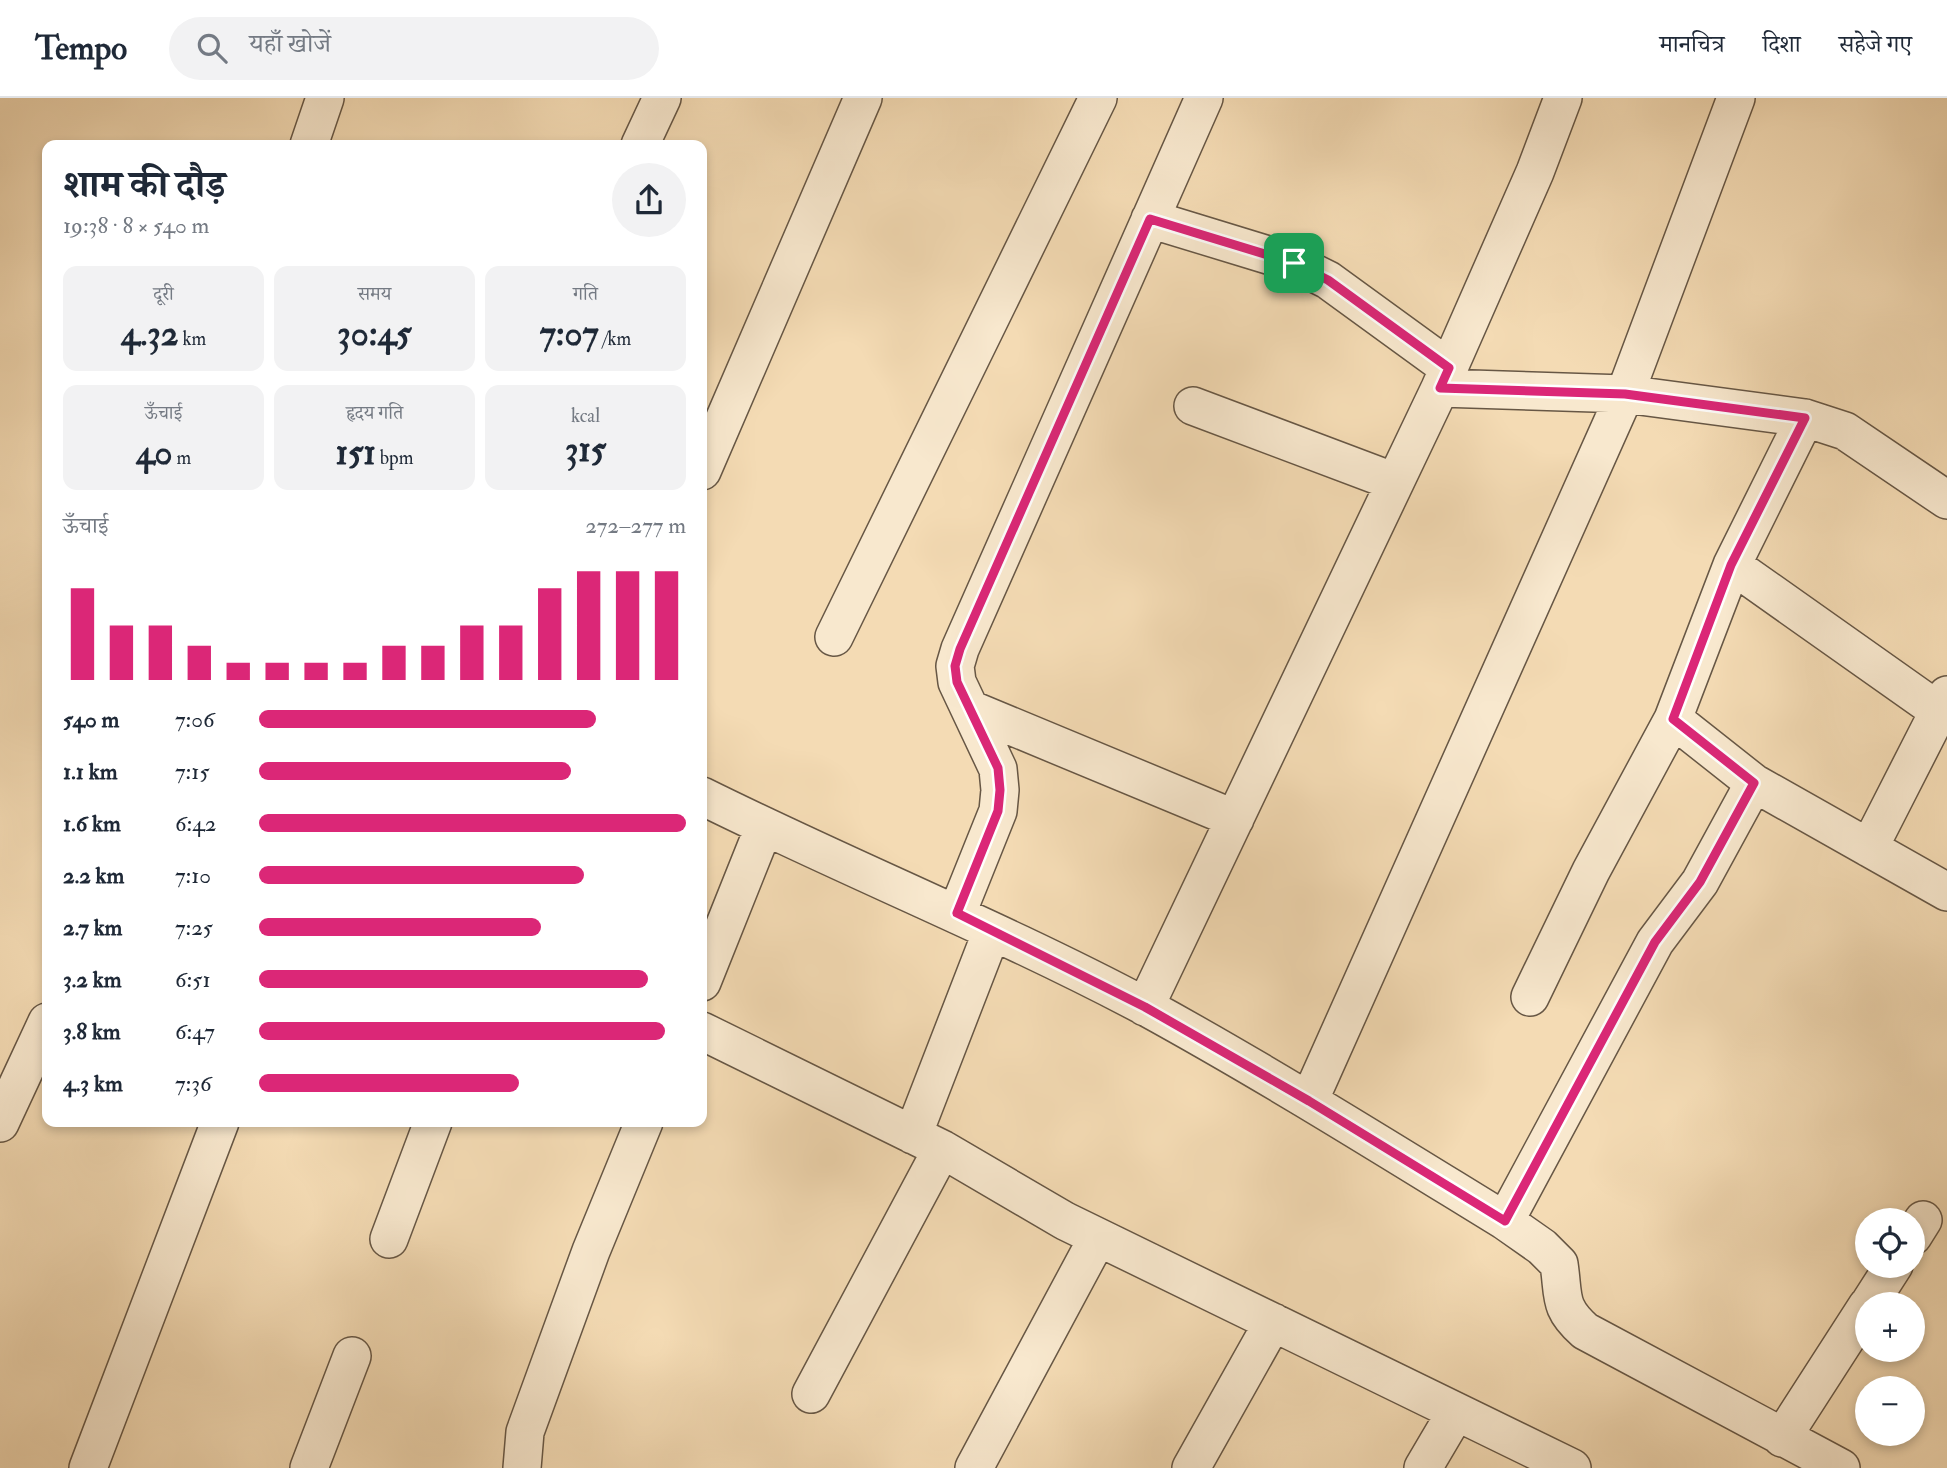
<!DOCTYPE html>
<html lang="hi">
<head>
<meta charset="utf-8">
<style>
  :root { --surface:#fff; --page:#f2f2f3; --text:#1f2937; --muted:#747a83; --line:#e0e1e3; --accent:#db2777 }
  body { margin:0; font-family:"IM FELL Double Pica","Noto Serif Devanagari",serif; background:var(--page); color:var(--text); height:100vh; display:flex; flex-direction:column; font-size:26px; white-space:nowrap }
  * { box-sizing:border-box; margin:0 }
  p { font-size:23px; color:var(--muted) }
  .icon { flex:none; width:38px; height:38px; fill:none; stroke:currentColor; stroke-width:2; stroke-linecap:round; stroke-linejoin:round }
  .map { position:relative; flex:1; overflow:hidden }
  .side { position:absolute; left:42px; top:42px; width:665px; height:987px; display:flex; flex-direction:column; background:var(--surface); border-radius:14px; box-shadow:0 4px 10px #0003 }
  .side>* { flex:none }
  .buttons { position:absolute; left:1855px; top:1110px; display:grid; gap:14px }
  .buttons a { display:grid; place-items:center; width:70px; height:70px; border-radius:50%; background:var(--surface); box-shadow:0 4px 10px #0003; font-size:35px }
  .pin { position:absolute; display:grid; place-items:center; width:60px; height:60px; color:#fff; margin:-30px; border-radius:14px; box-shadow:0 4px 10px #0006 }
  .round { display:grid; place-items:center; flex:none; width:74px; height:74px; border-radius:37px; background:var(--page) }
  .headline { display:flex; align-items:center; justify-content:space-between; height:119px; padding:0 21px }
  h1 { font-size:38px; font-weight:700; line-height:52px }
  .stats { display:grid; grid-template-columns:repeat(3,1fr); gap:10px; height:119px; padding:7px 21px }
  .stats div { display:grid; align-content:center; border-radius:14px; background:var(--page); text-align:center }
  .stats b { font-size:35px; font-weight:700 }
  .stats small { font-size:19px; font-weight:400 }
  .stats p { font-size:19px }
  .chart { height:196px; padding:14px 21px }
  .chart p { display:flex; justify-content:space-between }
  .chart svg { width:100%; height:126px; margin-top:7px; stroke:var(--accent); stroke-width:6 }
  ul { padding:0 21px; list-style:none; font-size:23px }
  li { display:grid; grid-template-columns:112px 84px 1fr; align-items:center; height:52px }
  li i { height:18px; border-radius:9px; background:var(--accent) }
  header { display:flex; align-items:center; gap:42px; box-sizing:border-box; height:98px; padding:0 35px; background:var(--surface); border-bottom:2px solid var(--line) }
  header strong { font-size:33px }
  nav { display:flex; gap:38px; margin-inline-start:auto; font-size:24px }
  .search { width:490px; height:63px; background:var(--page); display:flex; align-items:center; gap:18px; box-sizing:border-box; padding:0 24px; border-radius:38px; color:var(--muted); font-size:26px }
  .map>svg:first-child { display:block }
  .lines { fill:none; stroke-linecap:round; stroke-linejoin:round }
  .minor-casing { stroke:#675745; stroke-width:40 }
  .minor { stroke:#f8e8ce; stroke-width:37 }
  .route-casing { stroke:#fff; stroke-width:14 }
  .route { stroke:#db2777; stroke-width:9 }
</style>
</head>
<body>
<header>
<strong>Tempo</strong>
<div class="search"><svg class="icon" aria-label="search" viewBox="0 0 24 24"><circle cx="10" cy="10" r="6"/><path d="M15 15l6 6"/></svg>यहाँ खोजें</div>
<nav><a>मानचित्र</a><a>दिशा</a><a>सहेजे गए</a></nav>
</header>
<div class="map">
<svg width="1947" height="1370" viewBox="0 0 1947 1370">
  <rect width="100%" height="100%" fill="#f4dbb4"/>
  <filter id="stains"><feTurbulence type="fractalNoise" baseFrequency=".00286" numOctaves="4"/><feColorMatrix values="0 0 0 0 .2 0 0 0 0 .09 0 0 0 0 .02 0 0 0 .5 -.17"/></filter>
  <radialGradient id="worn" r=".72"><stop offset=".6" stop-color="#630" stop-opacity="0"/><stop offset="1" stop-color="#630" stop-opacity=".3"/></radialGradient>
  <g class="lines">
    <defs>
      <path id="minor" d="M309 47 325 0
        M640 47 662 0
        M1150 121 1294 165 1328 182 1449 270
        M1440 290 1625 296 1805 320 1845 333 1947 402
        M1193 308 1395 384
        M702 373 863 0
        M1732 467 1947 619
        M834 539 1098 0
        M970 611 1235 721
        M1673 621 1754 685
        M702 698C849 771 1001 832 1146 909 1268 976 1386 1050 1505 1123L1655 844 1700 784 1754 685 1947 794
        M1869 750 1947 597
        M957 815 998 713 1000 692 998 671 957 584 955 568 960 551 1204 0
        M702 884 764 729
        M1530 899 1591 773 1673 621 1732 467 1805 320
        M1145 909 1440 290 1535 74 1563 0
        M702 933 942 1051 1065 1123 1572 1370
        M1309 1003 1625 296 1736 0
        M0 1025 47 924
        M913 1037 992 833
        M1505 1123 1542 1149 1559 1166C1564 1199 1558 1209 1585 1233L1841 1370
        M1913 1138 1923 1122
        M389 1141 433 1024
        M1869 1206 1894 1167
        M811 1296 942 1051
        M1782 1340 1867 1208
        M88 1370 220 1024
        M309 1370 352 1258
        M522 1370 525 1334 591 1153 644 1024
        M974 1370 1098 1139
        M1191 1370 1273 1224
        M1423 1370 1456 1314"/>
    </defs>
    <use href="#minor" class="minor-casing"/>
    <use href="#minor" class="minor"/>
  </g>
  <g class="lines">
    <defs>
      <path id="route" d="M1150 121 1294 165 1328 182 1449 270 1440 290 1625 296 1805 320 1731 467 1673 621 1754 685 1700 784 1655 844 1505 1123 1309 1003 1145 909 957 815 998 713 1000 692 998 670 957 584 955 568 960 551Z"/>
    </defs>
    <use href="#route" class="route-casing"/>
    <use href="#route" class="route"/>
  </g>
  <rect width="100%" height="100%" filter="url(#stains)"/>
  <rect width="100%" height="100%" fill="url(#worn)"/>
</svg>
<div class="buttons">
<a><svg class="icon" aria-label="locate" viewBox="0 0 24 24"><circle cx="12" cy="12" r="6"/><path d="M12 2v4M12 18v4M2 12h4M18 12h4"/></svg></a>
<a>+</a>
<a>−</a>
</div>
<div class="pin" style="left:1294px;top:165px;background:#1e9e55"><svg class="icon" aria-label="arrive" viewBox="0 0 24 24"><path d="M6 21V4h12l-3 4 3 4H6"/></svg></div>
<section class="side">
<div class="headline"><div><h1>शाम की दौड़</h1><p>19:38 · 8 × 540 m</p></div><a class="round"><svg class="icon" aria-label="share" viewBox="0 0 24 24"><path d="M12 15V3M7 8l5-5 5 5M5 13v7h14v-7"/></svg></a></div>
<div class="stats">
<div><p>दूरी</p><b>4.32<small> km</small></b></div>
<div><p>समय</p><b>30:45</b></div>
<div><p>गति</p><b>7:07<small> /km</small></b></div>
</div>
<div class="stats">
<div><p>ऊँचाई</p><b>40<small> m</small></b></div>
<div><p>हृदय गति</p><b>151<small> bpm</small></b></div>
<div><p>kcal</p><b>315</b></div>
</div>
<div class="chart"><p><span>ऊँचाई</span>272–277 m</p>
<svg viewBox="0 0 160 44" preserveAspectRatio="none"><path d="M5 44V12M15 44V25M25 44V25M35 44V32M45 44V38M55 44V38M65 44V38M75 44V38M85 44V32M95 44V32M105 44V25M115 44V25M125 44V12M135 44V6M145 44V6M155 44V6"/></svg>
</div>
<ul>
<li><b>540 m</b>7:06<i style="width:79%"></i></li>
<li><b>1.1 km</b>7:15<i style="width:73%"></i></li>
<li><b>1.6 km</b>6:42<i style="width:100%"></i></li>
<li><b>2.2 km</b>7:10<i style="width:76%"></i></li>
<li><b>2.7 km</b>7:25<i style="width:66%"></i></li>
<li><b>3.2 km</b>6:51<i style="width:91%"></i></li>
<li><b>3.8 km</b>6:47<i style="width:95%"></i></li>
<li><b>4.3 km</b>7:36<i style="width:61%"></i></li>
</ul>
</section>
</div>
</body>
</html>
